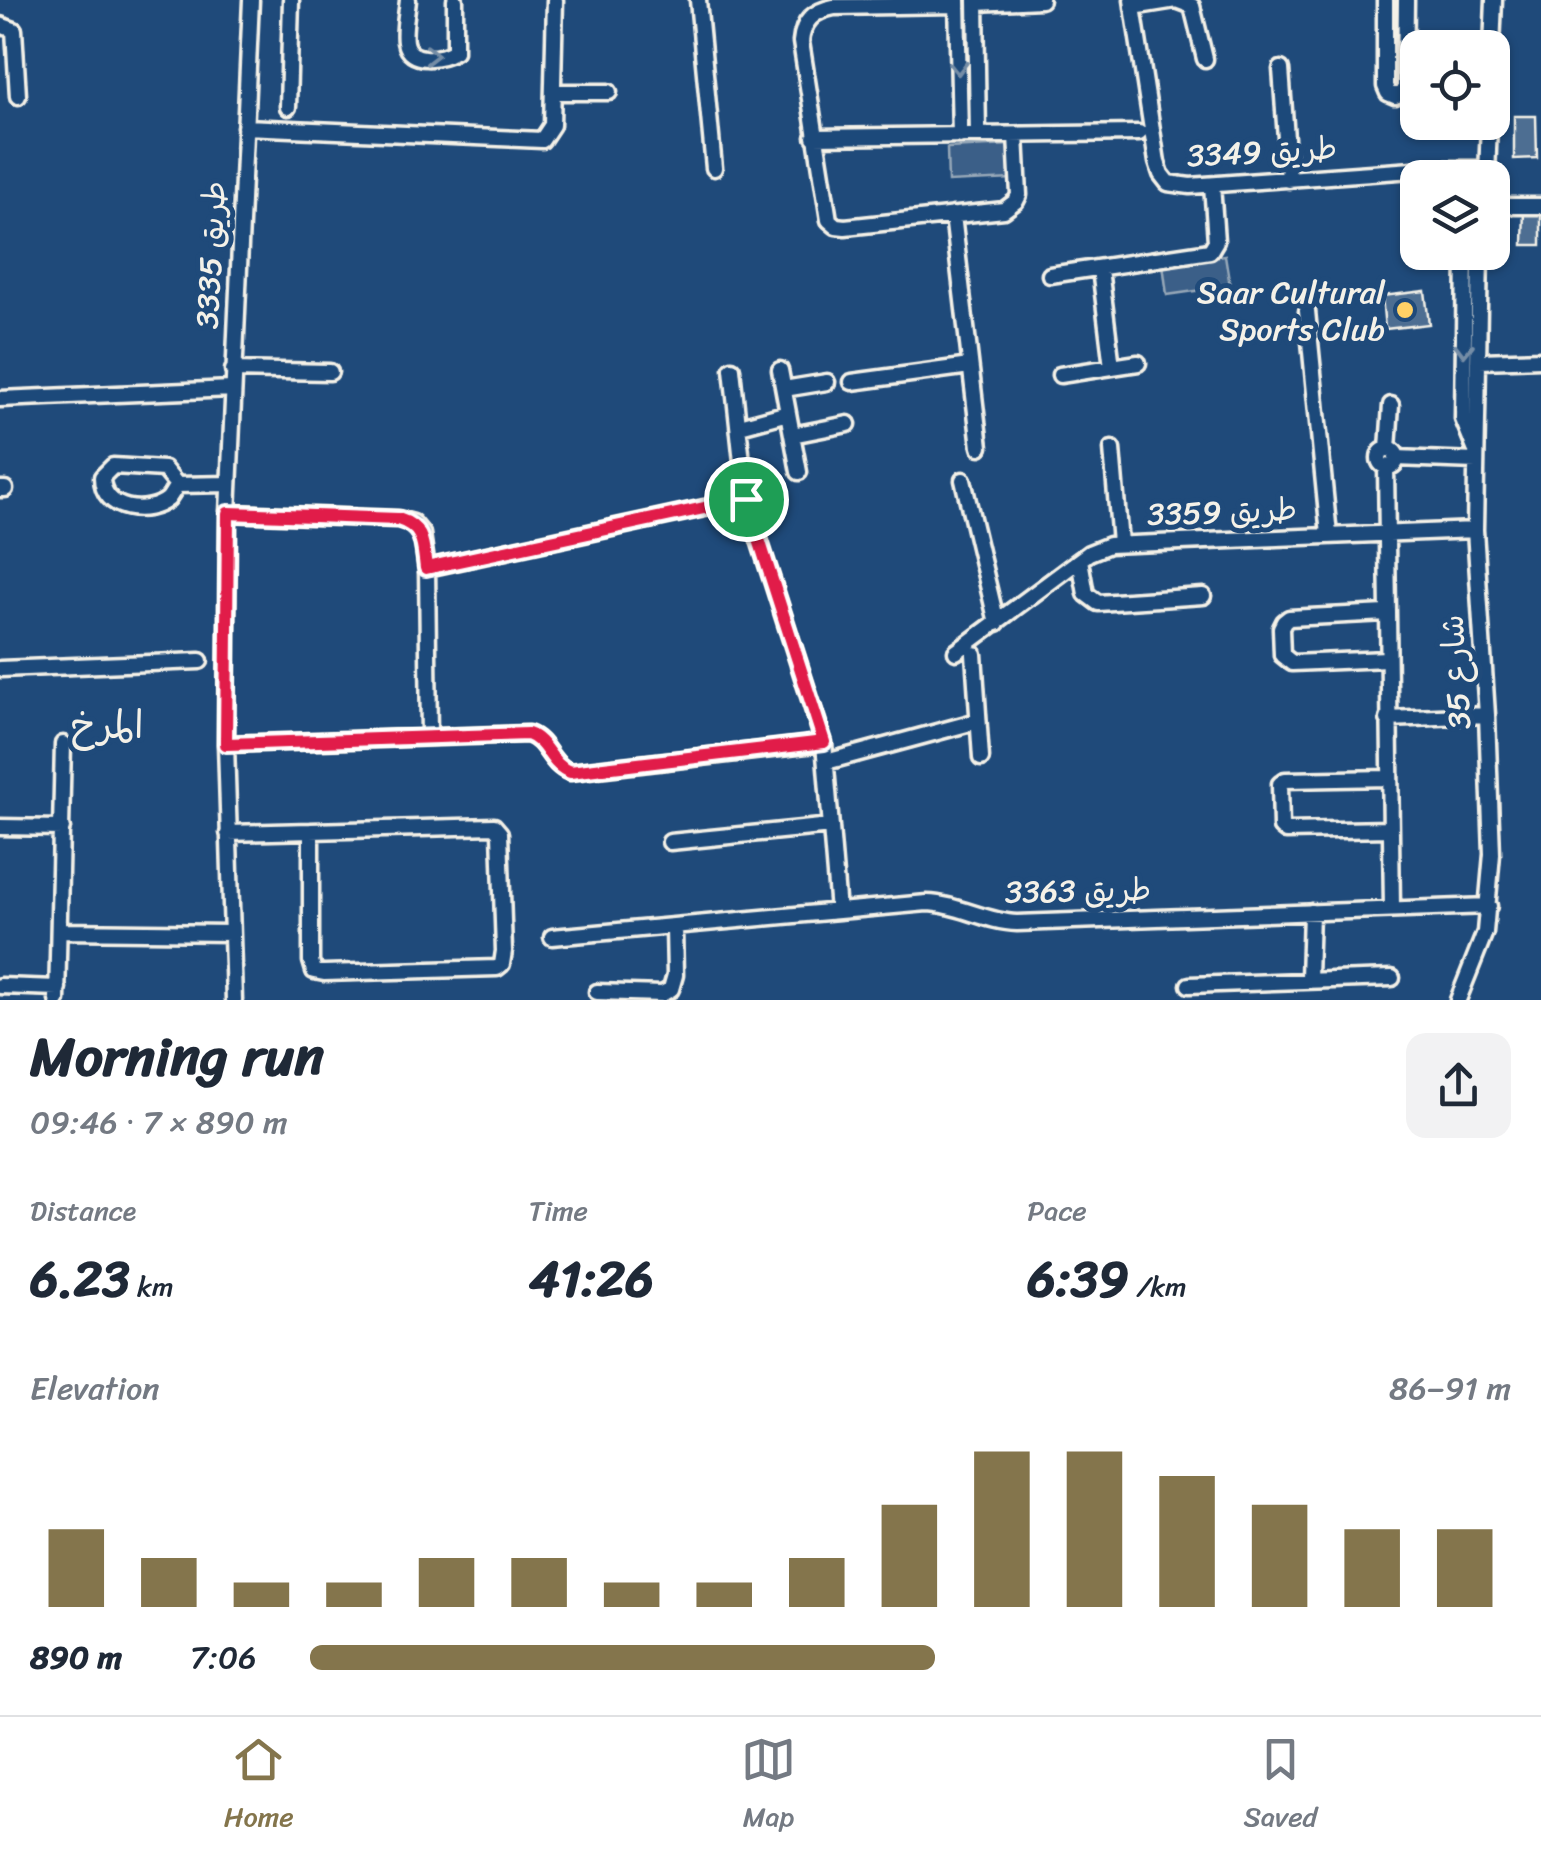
<!DOCTYPE html>
<html lang="en">
<head>
<meta charset="utf-8">
<style>
  :root { --surface:#fff; --page:#f2f2f3; --text:#1f2937; --muted:#747a83; --line:#e0e1e3; --accent:#84754c }
  body { margin:0; font-family:Sriracha,"Playpen Sans Arabic",sans-serif; background:var(--page); color:var(--text); height:100vh; display:flex; flex-direction:column; font-size:38px; white-space:nowrap }
  * { box-sizing:border-box; margin:0 }
  p { font-size:32px; color:var(--muted) }
  .icon { flex:none; width:55px; height:55px; fill:none; stroke:currentColor; stroke-width:2; stroke-linecap:round; stroke-linejoin:round }
  .map { position:relative; height:1000px; overflow:hidden }
  .sheet { display:flex; flex-direction:column; background:var(--surface); flex:1 }
  .sheet>* { flex:none }
  .controls { position:absolute; left:1400px; top:30px; display:grid; gap:20px }
  .controls a { display:grid; place-items:center; width:110px; height:110px; border-radius:20px; background:var(--surface); box-shadow:0 2px 8px #0004; font-size:50px }
  .pin { position:absolute; display:grid; place-items:center; width:85px; height:85px; color:#fff; margin:-42px; border:5px solid #fff; border-radius:50%; box-shadow:0 2px 10px #0007 }
  .round { display:grid; place-items:center; flex:none; width:105px; height:105px; border-radius:20px; background:var(--page) }
  .headline { display:flex; align-items:center; justify-content:space-between; height:170px; padding:0 30px }
  h1 { font-size:55px; font-weight:800; line-height:75px }
  .metrics { display:grid; grid-template-columns:repeat(3,1fr); gap:15px; height:170px; padding:10px 30px }
  .metrics div { display:grid; align-content:center }
  .metrics b { font-size:50px; font-weight:800 }
  .metrics small { font-size:28px; font-weight:400 }
  .metrics p { font-size:28px }
  .chart { height:280px; padding:20px 30px }
  .chart p { display:flex; justify-content:space-between }
  .chart svg { width:100%; height:180px; margin-top:10px; stroke:var(--accent); stroke-width:6 }
  ul { padding:0 30px; list-style:none; font-size:32px }
  li { display:grid; grid-template-columns:160px 120px 1fr; align-items:center; height:75px }
  li i { height:25px; border-radius:12px; background:var(--accent) }
  .tab-bar { display:flex; justify-content:space-around; align-items:center; height:140px; border-top:2px solid var(--line); background:var(--surface); font-size:28px; color:var(--muted) }
  .tab-bar a { display:grid; justify-items:center; gap:5px }
  .tab-bar .on { color:var(--accent) }
  .map>svg:first-child { display:block }
  .green { fill:#3a5f88; stroke:#97a8b8; stroke-width:2.5 }
  .building { fill:#4d6e92; stroke:#f4f1e8; stroke-width:2.5 }
  .lines { fill:none; stroke-linecap:round; stroke-linejoin:round }
  .minor-casing { stroke:#f4f1e8; stroke-width:21 }
  .minor { stroke:#1f4a7a; stroke-width:14 }
  .oneway { stroke:#748da6 }
  .route-casing { stroke:#fff; stroke-width:20 }
  .route { stroke:#e11d48; stroke-width:12 }
  .poi-dot { fill:#ffd166; stroke:#1f4a7a; stroke-width:4 }
  .labels { text-anchor:middle; dominant-baseline:central; stroke-width:10; stroke-linejoin:round; paint-order:stroke }
  .street-label { font-size:32px; fill:#f4f1e8; stroke:#1f4a7a }
  .poi-label { font-size:32px; fill:#f4f1e8; stroke:#1f4a7a; text-anchor:end }
  .quarter-label { font-size:38px; fill:#f4f1e8; stroke:#1f4a7a }
</style>
</head>
<body>
<div class="map">
<svg width="1541" height="1000" viewBox="0 0 1541 1000">
  <rect width="100%" height="100%" fill="#1f4a7a"/>
  <filter id="ink" filterUnits="userSpaceOnUse"><feTurbulence type="fractalNoise" baseFrequency=".01" numOctaves="2"/><feDisplacementMap in="SourceGraphic" scale="20" xChannelSelector="R" yChannelSelector="G"/><feConvolveMatrix kernelMatrix="1 2 1 2 8 2 1 2 1" color-interpolation-filters="sRGB"/></filter>
  <g filter="url(#ink)">
    <path class="green" d="M1011 145 1013 179 948 182 947 148Z
      M1225 255 1230 286 1167 295 1163 264Z"/>
    <path class="building" d="M1514 116H1536L1537 158 1514 159Z
      M1524 208H1541V245H1523Z
      M1425 291 1429 324 1385 329 1382 296Z"/>
    <g class="lines">
      <defs>
        <path id="minor" d="M408 0C407 12 403 30 405 42 409 65 441 59 455 51V0
          M698 0 714 168
          M957 0 960 136
          M976 0 978 135
          M1132 0 1157 162 1161 174 1168 183 1190 186 1427 169H1488
          M1385 0V86L1388 93 1395 96 1402 93 1405 87 1406 0
          M976 3 1041 0
          M957 5 834 7C813 11 803 21 801 42L829 220 836 226 845 227 1004 210 1016 201 1019 195 1016 135
          M1133 7 1176 0 1192 6 1205 59
          M0 25 14 30 18 96
          M1492 48 1494 0
          M1281 69 1289 180
          M553 92H609
          M288 107 291 0
          M245 127 542 140 552 125 555 0
          M814 137 1139 133
          M1487 177 1489 122
          M1492 206H1541
          M953 215 980 447
          M1465 252 1463 419 1475 449
          M1100 269 1112 367
          M1050 275 1210 251 1216 241 1212 185
          M1307 311 1329 535
          M1480 361 1541 359
          M732 369 746 499 824 743 838 911
          M233 370 330 372
          M780 370 799 472
          M1060 375 1138 363
          M852 382 970 366
          M784 389 827 382
          M0 399 232 389
          M740 426 788 413
          M792 435 848 424
          M1112 449 1120 543
          M1388 449 1391 405
          M1379 458a9 9 0 1 1 18 0a9 9 0 1 1-18 0Z
          M1396 458 1476 461
          M113 466 164 469 177 485C175 488 170 497 168 499 148 516 102 512 102 477Z
          M1386 466 1392 908
          M963 480 997 623
          M177 485 229 484
          M0 489H5
          M228 513 398 519 413 523 422 534 427 568 429 736
          M1080 560 1086 594 1098 603 1203 596
          M427 568 746 499
          M1386 613 1289 618 1284 622 1281 628 1282 655 1292 663 1387 659
          M956 652 1089 553 1109 545 1475 530
          M974 654 981 758
          M0 669 200 661
          M1388 719 1487 715
          M226 744 528 734C548 741 549 764 570 772L824 743
          M826 762 978 721
          M1389 778 1285 780 1280 784 1281 827 1286 831 1390 829
          M494 826 500 833 504 951 502 964 497 968 324 973 314 971 311 961V831Z
          M0 827 62 828
          M228 833 311 831
          M670 842 831 826
          M61 931 231 933
          M552 937 927 903C958 904 986 922 1017 923L1489 906
          M1309 978 1311 912
          M1189 985 1392 978
          M0 986 58 988
          M597 992 662 994 671 989 675 975 674 928
          M57 1000 63 744
          M234 1000 226 744 228 513 251 0
          M1458 1000 1485 932 1492 854 1487 715 1475 530 1480 252"/>
      </defs>
      <use href="#minor" class="minor-casing"/>
      <use href="#minor" class="minor"/>
    </g>
    <defs><path id="oneway-chevron" d="M-2-3.5L2.5 0L-2 3.5" fill="none" stroke-width="1.6" stroke-linecap="round" stroke-linejoin="round" transform="scale(2.5)"/></defs>
    <g class="oneway">
      <use href="#oneway-chevron" transform="translate(432 55)"/>
      <use href="#oneway-chevron" transform="translate(958 68) rotate(89)"/>
      <use href="#oneway-chevron" transform="translate(1464 350) rotate(91)"/>
    </g>
  </g>
  <g class="lines" filter="url(#ink)">
    <defs>
      <path id="route" d="M746 499 824 742 570 772C549 764 548 741 528 734L226 744 228 513 398 519C424 527 423 544 426 568Z"/>
    </defs>
    <use href="#route" class="route-casing"/>
    <use href="#route" class="route"/>
  </g>
  <circle class="poi-dot" cx="1405" cy="310" r="10"/>
  <g class="labels">
    <g class="street-label">
      <text transform="translate(1262 152) rotate(-3)">طريق 3349</text>
      <text transform="translate(211 255) rotate(-87)">طريق 3335</text>
      <text transform="translate(1222 512) rotate(-2)">طريق 3359</text>
      <text transform="translate(1456 672) rotate(-94)">شارع 35</text>
      <text transform="translate(1078 891) rotate(-1)">طريق 3363</text>
    </g>
    <g class="poi-label">
      <text x="1385" y="292">Saar Cultural<tspan x="1385" dy="37">Sports Club</tspan></text>
    </g>
    <g class="quarter-label">
      <text x="107" y="725">المرخ</text>
    </g>
  </g>
</svg>
<div class="controls">
<a><svg class="icon" aria-label="locate" viewBox="0 0 24 24"><circle cx="12" cy="12" r="6"/><path d="M12 2v4M12 18v4M2 12h4M18 12h4"/></svg></a>
<a><svg class="icon" aria-label="layers" viewBox="0 0 24 24"><path d="M12 4l9 5-9 5-9-5zM3 14l9 5 9-5"/></svg></a>
</div>
<div class="pin" style="left:746px;top:499px;background:#1e9e55"><svg class="icon" aria-label="arrive" viewBox="0 0 24 24"><path d="M6 21V4h12l-3 4 3 4H6"/></svg></div>
</div>
<section class="sheet">
<div class="headline"><div><h1>Morning run</h1><p>09:46 · 7 × 890 m</p></div><a class="round"><svg class="icon" aria-label="share" viewBox="0 0 24 24"><path d="M12 15V3M7 8l5-5 5 5M5 13v7h14v-7"/></svg></a></div>
<div class="metrics">
<div><p>Distance</p><b>6.23<small> km</small></b></div>
<div><p>Time</p><b>41:26</b></div>
<div><p>Pace</p><b>6:39<small> /km</small></b></div>
</div>
<div class="chart"><p><span>Elevation</span>86–91 m</p>
<svg viewBox="0 0 160 44" preserveAspectRatio="none"><path d="M5 44V25M15 44V32M25 44V38M35 44V38M45 44V32M55 44V32M65 44V38M75 44V38M85 44V32M95 44V19M105 44V6M115 44V6M125 44V12M135 44V19M145 44V25M155 44V25"/></svg>
</div>
<ul>
<li><b>890 m</b>7:06<i style="width:52%"></i></li>
</ul>
</section>
<nav class="tab-bar">
<a class="on"><svg class="icon" aria-label="home" viewBox="0 0 24 24"><path d="M3 11l9-7 9 7M6 9v11h12V9"/></svg>Home</a>
<a><svg class="icon" aria-label="map" viewBox="0 0 24 24"><path d="M3 6l6-2 6 2 6-2v14l-6 2-6-2-6 2zM9 4v14M15 6v14"/></svg>Map</a>
<a><svg class="icon" aria-label="saved" viewBox="0 0 24 24"><path d="M7 4h10v16l-5-4-5 4z"/></svg>Saved</a>
</nav>
</body>
</html>
